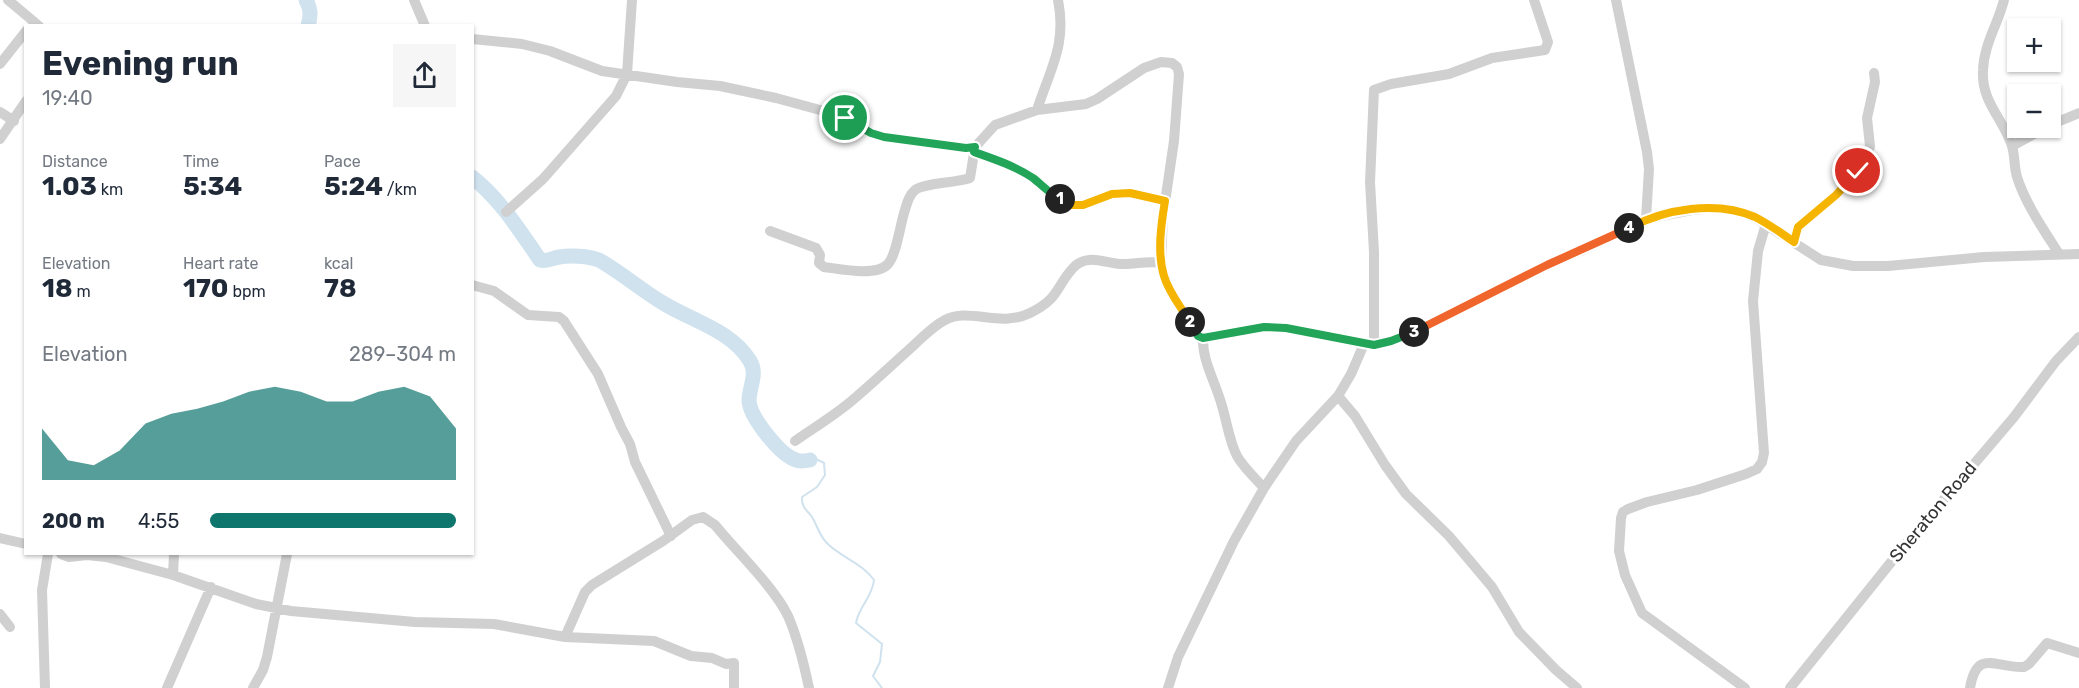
<!DOCTYPE html>
<html lang="en">
<head>
<meta charset="utf-8">
<style>
  :root { --surface:#fff; --page:#f6f6f7; --text:#1f2937; --muted:#747a83; --accent:#0f766e }
  body { margin:0; font-family:Rubik,sans-serif; background:var(--page); color:var(--text); height:100vh; display:flex; flex-direction:column; font-size:22px; white-space:nowrap }
  * { box-sizing:border-box; margin:0 }
  p { font-size:20px; color:var(--muted) }
  .icon { flex:none; width:33px; height:33px; fill:none; stroke:currentColor; stroke-width:2; stroke-linecap:round; stroke-linejoin:round }
  .map { position:relative; flex:1; overflow:hidden }
  .drawer { position:absolute; left:24px; top:24px; width:450px; height:531px; display:flex; flex-direction:column; background:var(--surface); border-radius:0px; box-shadow:0 2px 4px #0004 }
  .drawer>* { flex:none }
  .buttons { position:absolute; left:2007px; top:18px; display:grid; gap:12px }
  .buttons a { display:grid; place-items:center; width:54px; height:54px; border-radius:0px; background:var(--surface); box-shadow:0 2px 4px #0004; font-size:30px }
  .pin { position:absolute; display:grid; place-items:center; width:51px; height:51px; color:#fff; margin:-26px; border:3px solid #fff; border-radius:50%; box-shadow:0 2px 6px #0007 }
  .km { position:absolute; width:30px; height:30px; margin:-15px; border-radius:50%; background:#222; color:#fff; font-size:16px; line-height:30px; text-align:center }
  .round { display:grid; place-items:center; flex:none; width:63px; height:63px; border-radius:0px; background:var(--page) }
  .overview { display:flex; align-items:center; justify-content:space-between; height:102px; padding:0 18px }
  h1 { font-size:33px; font-weight:700; line-height:45px }
  .stats { display:grid; grid-template-columns:repeat(3,1fr); gap:9px; height:102px; padding:6px 18px }
  .stats div { display:grid; align-content:center }
  .stats b { font-size:26px; font-weight:700 }
  .stats small { font-size:16px; font-weight:400 }
  .stats p { font-size:16px }
  .chart { height:168px; padding:12px 18px }
  .chart p { display:flex; justify-content:space-between }
  .chart svg { width:100%; height:108px; margin-top:6px; fill:var(--accent); opacity:.7 }
  ul { padding:0 18px; list-style:none; font-size:20px }
  li { display:grid; grid-template-columns:96px 72px 1fr; align-items:center; height:45px }
  li i { height:15px; border-radius:8px; background:var(--accent) }
  .map>svg:first-child { display:block }
  .lines { fill:none; stroke-linecap:round; stroke-linejoin:round }
  .stream { stroke:#cfe2ee; stroke-width:2 }
  .river { stroke:#cfe2ee; stroke-width:15 }
  .minor { stroke:#d0d0d0; stroke-width:10 }
  .split-1-casing { stroke:#fff; stroke-width:12 }
  .split-2-casing { stroke:#fff; stroke-width:12 }
  .split-3-casing { stroke:#fff; stroke-width:12 }
  .split-4-casing { stroke:#fff; stroke-width:12 }
  .split-5-casing { stroke:#fff; stroke-width:12 }
  .split-1 { stroke:#22a559; stroke-width:8 }
  .split-2 { stroke:#f5b400; stroke-width:8 }
  .split-3 { stroke:#22a559; stroke-width:8 }
  .split-4 { stroke:#f0652b; stroke-width:8 }
  .split-5 { stroke:#f5b400; stroke-width:8 }
  .labels { text-anchor:middle; dominant-baseline:central; stroke-width:6; stroke-linejoin:round; paint-order:stroke }
  .street-label { font-size:18px; fill:#333; stroke:#fff }
</style>
</head>
<body>
<div class="map">
<svg width="2079" height="688" viewBox="0 0 2079 688">
  <rect width="100%" height="100%" fill="#fff"/>
  <g class="lines">
    <path class="stream" d="M810 460 816 459 824 463 825 475 817 487 802 497C801 507 807 510 812 517 818 527 820 538 829 545 843 558 863 564 874 580 872 598 859 606 856 623L882 644 880 662 873 676 882 688"/>
    <path class="river" d="M306 0C311 9 311 16 308 26
      M472 177C500 199 520 231 540 260 548 262 552 258 559 257 571 255 588 256 599 260 622 273 641 290 663 303 692 321 731 330 750 361 758 374 749 387 749 401 750 417 780 455 796 460 800 462 805 461 810 460"/>
    <path class="minor" d="M8 0 39 26
      M414 0 425 26
      M1616 0 1647 152 1649 169 1646 219
      M2004 0C1998 24 1984 44 1983 70 1981 102 2003 118 2012 146 2015 156 2014 167 2017 177 2026 205 2044 230 2059 254
      M472 39 522 44 550 51 602 71 677 82 720 86 776 98 831 113 871 133 884 137 966 148 975 147 995 125 1037 110 1086 104 1097 99 1144 68 1161 62 1172 63 1177 67 1179 74 1174 141 1163 216 1161 263 1164 277 1174 296 1200 338 1264 327 1286 328 1364 344C1381 345 1396 339 1412 333L1547 265 1581 251 1646 219 1692 210 1715 208 1736 211 1754 217 1821 260 1853 266H1888L1984 257 2079 254
      M0 64 26 31
      M1037 110C1050 69 1067 45 1058 0
      M0 112 14 121
      M2050 125 2079 113
      M0 139 26 101
      M2012 146 2045 128
      M974 152C994 159 1016 166 1033 178 1045 187 1056 202 1071 205 1084 208 1098 198 1111 195 1129 190 1147 197 1165 201
      M506 212 543 179 616 96 627 74 632 0
      M770 231 816 248 820 255 819 263 824 267C840 269 876 277 888 264 897 254 900 224 905 210 907 203 909 195 915 190 924 183 956 183 970 178L975 147
      M1794 241 1798 227 1836 195 1858 172 1867 158 1870 146 1867 118 1875 82 1874 73
      M472 285 494 291 528 315 559 317 564 321 598 374 621 427 630 444 635 462 671 536
      M1203 338C1202 361 1216 383 1222 406 1227 422 1229 441 1237 456 1244 468 1255 478 1264 488
      M1374 345V252L1370 182 1374 90 1391 84 1449 74 1492 58 1545 50 1548 42 1534 0
      M1338 396 1355 416 1385 465 1406 494 1449 536 1492 587 1519 632 1556 670 1577 688
      M795 441C815 427 837 414 855 398 875 381 894 363 913 346 923 337 933 326 945 320 969 307 1000 328 1030 313 1059 299 1055 288 1073 268 1086 253 1104 263 1120 264 1134 265 1147 260 1161 263
      M0 538 26 544
      M61 554 69 557 87 555 106 557 173 575 256 604 291 611 415 622 494 624 565 637 654 641 691 656 712 658 726 664 734 663V688
      M173 575 174 554
      M0 614 10 627
      M565 637 585 592 592 585 663 541 692 520 703 517 715 525C737 552 774 587 788 616 798 639 804 664 809 688
      M45 688 42 590 48 554
      M167 688 211 587
      M253 688 263 670 267 657 287 554
      M1168 688 1178 657 1234 541 1264 488 1296 441 1338 396 1351 374 1364 344
      M1745 688 1642 613 1625 575 1619 551 1620 535 1621 518 1623 512 1628 509 1647 502 1697 490 1746 474 1757 469 1762 462 1764 453 1753 301 1758 251 1766 224
      M1790 688 1900 551 2014 417 2056 361 2079 337
      M1970 688C1977 647 1997 669 2024 667L2029 664 2047 643 2079 653"/>
  </g>
  <g class="lines">
    <defs>
      <path id="split-1" d="M845 118 871 133 884 137 966 148 975 147 974 152C994 159 1015 166 1033 178 1042 185 1049 193 1060 199"/>
      <path id="split-2" d="M1060 199 1069 205H1083L1112 194 1130 193 1165 201C1161 225 1157 253 1164 276 1169 293 1181 307 1190 322"/>
      <path id="split-3" d="M1190 322 1198 336 1203 338 1264 327 1286 328 1374 345 1391 341 1414 332"/>
      <path id="split-4" d="M1414 332 1547 265 1629 228"/>
      <path id="split-5" d="M1629 228C1665 209 1716 200 1755 217 1769 224 1781 233 1794 242L1798 227 1836 195 1858 171"/>
    </defs>
    <use href="#split-1" class="split-1-casing"/>
    <use href="#split-2" class="split-2-casing"/>
    <use href="#split-3" class="split-3-casing"/>
    <use href="#split-4" class="split-4-casing"/>
    <use href="#split-5" class="split-5-casing"/>
    <use href="#split-1" class="split-1"/>
    <use href="#split-2" class="split-2"/>
    <use href="#split-3" class="split-3"/>
    <use href="#split-4" class="split-4"/>
    <use href="#split-5" class="split-5"/>
  </g>
  <g class="labels">
    <g class="street-label">
      <text transform="translate(1933 512) rotate(-50)">Sheraton Road</text>
    </g>
  </g>
</svg>
<div class="buttons">
<a>+</a>
<a>−</a>
</div>
<div class="pin" style="left:845px;top:118px;background:#1e9e55"><svg class="icon" aria-label="arrive" viewBox="0 0 24 24"><path d="M6 21V4h12l-3 4 3 4H6"/></svg></div>
<div class="pin" style="left:1858px;top:171px;background:#d93025"><svg class="icon" aria-label="check" viewBox="0 0 24 24"><path d="M5 12l5 5 9-10"/></svg></div>
<b class="km" style="left:1060px;top:199px">1</b>
<b class="km" style="left:1190px;top:322px">2</b>
<b class="km" style="left:1414px;top:332px">3</b>
<b class="km" style="left:1629px;top:228px">4</b>
<section class="drawer">
<div class="overview"><div><h1>Evening run</h1><p>19:40</p></div><a class="round"><svg class="icon" aria-label="share" viewBox="0 0 24 24"><path d="M12 15V3M7 8l5-5 5 5M5 13v7h14v-7"/></svg></a></div>
<div class="stats">
<div><p>Distance</p><b>1.03<small> km</small></b></div>
<div><p>Time</p><b>5:34</b></div>
<div><p>Pace</p><b>5:24<small> /km</small></b></div>
</div>
<div class="stats">
<div><p>Elevation</p><b>18<small> m</small></b></div>
<div><p>Heart rate</p><b>170<small> bpm</small></b></div>
<div><p>kcal</p><b>78</b></div>
</div>
<div class="chart"><p><span>Elevation</span>289–304 m</p>
<svg viewBox="0 0 160 44" preserveAspectRatio="none"><path d="M0 44V23L10 36L20 38L30 32L40 21L50 17L60 15L70 12L80 8L90 6L100 8L110 12L120 12L130 8L140 6L150 10L160 23V44z"/></svg>
</div>
<ul>
<li><b>200 m</b>4:55<i style="width:100%"></i></li>
</ul>
</section>
</div>
</body>
</html>
